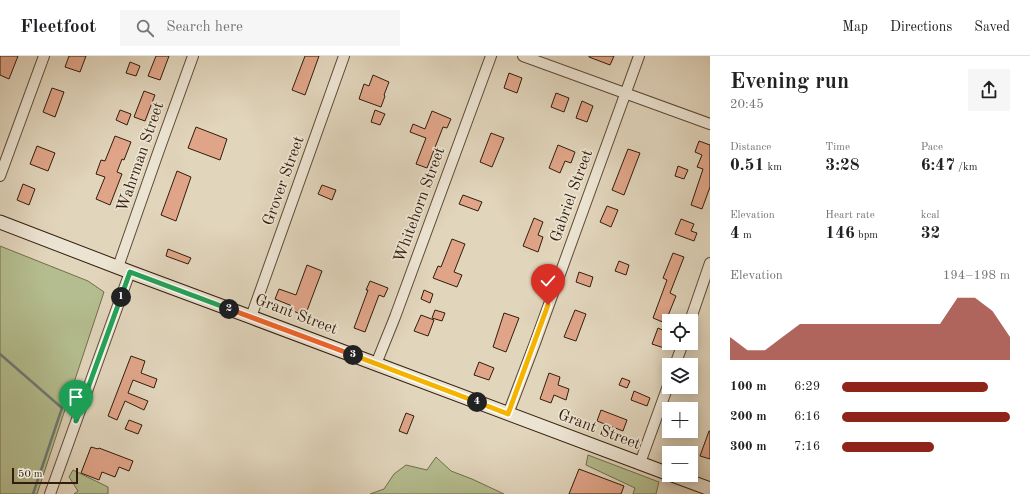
<!DOCTYPE html>
<html lang="en">
<head>
<meta charset="utf-8">
<style>
  :root { --surface:#fff; --page:#f6f6f6; --text:#202124; --muted:#757577; --line:#e0e0e0; --accent:#8f2418 }
  body { margin:0; font-family:"Old Standard TT",serif; background:var(--page); color:var(--text); height:100vh; display:flex; flex-direction:column; font-size:15px; white-space:nowrap }
  * { box-sizing:border-box; margin:0 }
  p { font-size:13px; color:var(--muted) }
  .icon { flex:none; width:22px; height:22px; fill:none; stroke:currentColor; stroke-width:2; stroke-linecap:round; stroke-linejoin:round }
  .map { position:relative; flex:1; overflow:hidden }
  .panel { display:flex; flex-direction:column; background:var(--surface); width:320px }
  .panel>* { flex:none }
  .controls { position:absolute; left:662px; top:258px; display:grid; gap:8px }
  .controls a { display:grid; place-items:center; width:36px; height:36px; border-radius:0px; background:var(--surface); box-shadow:0 2px 10px #0003; font-size:20px }
  .scale { position:absolute; left:12px; bottom:10px; width:66px; box-sizing:border-box; padding-left:4px; border:2px solid #321d0a; border-top:0; font-size:11px; line-height:14px; white-space:nowrap; color:#321d0a; -webkit-text-stroke:3px #ece4d3; paint-order:stroke }
  .pin { position:absolute; display:grid; place-items:center; width:34px; height:34px; color:#fff; margin:-41px -17px; border-radius:50% 50% 50% 0; rotate:-45deg; box-shadow:0 0 4px #0007 }
  .pin .icon { rotate:45deg }
  .km { position:absolute; width:20px; height:20px; margin:-10px; border-radius:50%; background:#222; color:#fff; font-size:11px; line-height:20px; text-align:center }
  .round { display:grid; place-items:center; flex:none; width:42px; height:42px; border-radius:0px; background:var(--page) }
  .summary { display:flex; align-items:center; justify-content:space-between; height:68px; padding:0 20px }
  h1 { font-size:22px; font-weight:700; line-height:30px }
  .stats { display:grid; grid-template-columns:repeat(3,1fr); gap:6px; height:68px; padding:4px 20px }
  .stats div { display:grid; align-content:center }
  .stats b { font-size:17px; font-weight:700 }
  .stats small { font-size:11px; font-weight:400 }
  .stats p { font-size:11px }
  .chart { height:112px; padding:8px 20px }
  .chart p { display:flex; justify-content:space-between }
  .chart svg { width:100%; height:72px; margin-top:4px; fill:var(--accent); opacity:.7 }
  ul { padding:0 20px; list-style:none; font-size:13px }
  li { display:grid; grid-template-columns:64px 48px 1fr; align-items:center; height:30px }
  li i { height:10px; border-radius:5px; background:var(--accent) }
  header { display:flex; align-items:center; gap:24px; box-sizing:border-box; height:56px; padding:0 20px; background:var(--surface); border-bottom:1px solid var(--line) }
  header strong { font-size:19px }
  nav { display:flex; gap:22px; margin-inline-start:auto; font-size:14px }
  .search { width:280px; height:36px; background:var(--page); display:flex; align-items:center; gap:10px; box-sizing:border-box; padding:0 14px; border-radius:0px; color:var(--muted); font-size:15px }
  main { display:flex; flex:1; min-height:0 }
  .map>svg:first-child { display:block }
  .green { fill:#b4bd8f; stroke:#736d4c }
  .lines { fill:none; stroke-linecap:round; stroke-linejoin:round }
  .stream { stroke:#707975; stroke-width:2.5 }
  .building { fill:#e0a589; stroke:#321d0a }
  .street-casing { stroke:#5e4b36; stroke-width:12 }
  .secondary-casing { stroke:#321d0a; stroke-width:15 }
  .street { stroke:#ece4d3; stroke-width:10 }
  .secondary { stroke:#ece4d3; stroke-width:13 }
  .split-1-casing { stroke:#fff; stroke-width:8 }
  .split-2-casing { stroke:#fff; stroke-width:8 }
  .split-3-casing { stroke:#fff; stroke-width:8 }
  .split-4-casing { stroke:#fff; stroke-width:8 }
  .split-5-casing { stroke:#fff; stroke-width:8 }
  .split-1 { stroke:#22a559; stroke-width:5 }
  .split-2 { stroke:#22a559; stroke-width:5 }
  .split-3 { stroke:#f0652b; stroke-width:5 }
  .split-4 { stroke:#f5b400; stroke-width:5 }
  .split-5 { stroke:#f5b400; stroke-width:5 }
  .labels { text-anchor:middle; dominant-baseline:central; stroke-width:3.5; stroke-linejoin:round; paint-order:stroke }
  .street-label { font-size:16px; fill:#321d0a; stroke:#ece4d3 }
</style>
</head>
<body>
<header>
<strong>Fleetfoot</strong>
<div class="search"><svg class="icon" aria-label="search" viewBox="0 0 24 24"><circle cx="10" cy="10" r="6"/><path d="M15 15l6 6"/></svg>Search here</div>
<nav><a>Map</a><a>Directions</a><a>Saved</a></nav>
</header>
<main>
<div class="map">
<svg width="710" height="438" viewBox="0 0 710 438">
  <rect width="100%" height="100%" fill="#e1d5bc"/>
  <filter id="stains"><feTurbulence type="fractalNoise" baseFrequency=".005" numOctaves="4"/><feColorMatrix values="0 0 0 0 .2 0 0 0 0 .09 0 0 0 0 .02 0 0 0 .5 -.17"/></filter>
  <radialGradient id="worn" r=".72"><stop offset=".6" stop-color="#630" stop-opacity="0"/><stop offset="1" stop-color="#630" stop-opacity=".3"/></radialGradient>
  <path class="green" d="M0 190 88 225 104 236 37 438H0Z
    M588 399 659 426 656 438H633L635 432 586 409Z
    M436 401 451 415 472 423 504 438H370L384 433 394 418 406 409 427 414Z
    M73 414 108 431V438H74L78 435 69 421Z"/>
  <g class="lines">
    <path class="stream" d="M0 298 62 352 33 438"/>
  </g>
  <path class="building" d="M0 0H18L9 23 0 19Z
    M69 0H86L80 16 65 11Z
    M156 0H169L160 24 148 20Z
    M305 0H319L305 39 292 34Z
    M589 0H614L610 9 589 1Z
    M130 6 140 10 136 20 126 17Z
    M509 17 522 22 517 37 504 32Z
    M373 19 389 26 384 39 385 40 381 51 359 43 364 28 369 30Z
    M52 32 64 36 55 61 43 56Z
    M144 35 155 39 145 65 134 61Z
    M556 37 569 42 564 56 551 51Z
    M582 45 593 50 587 66 576 62Z
    M120 54 131 58 127 69 116 64Z
    M375 54 385 58 380 69 371 66Z
    M432 55 451 63 447 72 443 71 427 112 416 108 426 82 410 76 413 68 425 73Z
    M196 71 227 83 220 104 188 92Z
    M491 77 504 82 492 111 480 106Z
    M115 80 131 86 124 104 122 103 117 116 122 118 110 149 96 143 105 121 96 118 101 104 105 105Z
    M699 85 710 89V131L702 153 691 149 703 113 697 111 702 99 695 96Z
    M558 89 575 96 571 107 565 105 560 117 549 112Z
    M37 90 55 97 48 115 30 108Z
    M628 93 640 97 624 139 612 134Z
    M678 110 688 114 684 123 675 120Z
    M177 115 191 121 176 165 161 159Z
    M23 128 35 133 29 149 17 144Z
    M322 129 336 134 332 144 318 138Z
    M463 139 482 146 478 155 459 148Z
    M607 150 618 154 611 171 600 166Z
    M534 162 543 166 538 179 543 181 538 196 523 190Z
    M681 163 694 168 691 175 697 177 694 185 675 178Z
    M452 183 465 188 454 216 462 219 457 231 433 222 438 210 441 211Z
    M168 193 191 202 188 208 166 200Z
    M673 197 684 201 670 237 676 240 665 267 653 262 667 224 663 222Z
    M619 205 629 209 626 219 615 215Z
    M307 209 322 215 305 260 291 254 292 250 275 243 279 233 296 239Z
    M579 216 593 221 590 231 576 226Z
    M370 225 388 232 384 241 379 239 365 276 354 272 368 234H366Z
    M424 234 433 238 430 247 421 243Z
    M435 254 445 257 442 265 432 262Z
    M575 254 586 258 576 285 564 281Z
    M504 257 519 262 506 296 493 291Z
    M421 259 434 264 428 280 414 275Z
    M658 272 669 277V280L664 292 652 288Z
    M131 300 145 305 141 317 157 323 154 332 133 324 128 337 148 345 144 354 125 345 117 364 108 360Z
    M479 306 494 312 489 324 474 319Z
    M549 317 560 321 558 329 569 333 566 344 554 339 551 347 540 343Z
    M622 322 630 325 627 332 619 329Z
    M634 335 650 342 647 350 631 344Z
    M601 354 627 364 623 375 597 365Z
    M406 357 414 360 407 378 399 375Z
    M129 364 142 369 138 378 125 373Z
    M709 375H710V403L700 400Z
    M91 391 98 393 99 392 133 405 129 415 119 411 115 421 102 416 99 424 81 417Z
    M579 413 624 430 621 438H569Z"/>
  <g class="lines">
    <defs>
      <path id="street" d="M523 0 710 68
        M0 120 44 0
        M118 211 159 94 193 0
        M251 261 344 0
        M690 265 710 207
        M376 308 395 261 491 0
        M675 309 683 287
        M508 358 535 287 639 0
        M640 407 669 327
        M50 438 130 216"/>
      <path id="secondary" d="M0 166 130 216 251 261 669 418
        M672 419 710 433"/>
    </defs>
    <use href="#street" class="street-casing"/>
    <use href="#secondary" class="secondary-casing"/>
    <use href="#street" class="street"/>
    <use href="#secondary" class="secondary"/>
  </g>
  <g class="lines">
    <defs>
      <path id="split-1" d="M76 365 121 241"/>
      <path id="split-2" d="M121 241 130 216 229 253"/>
      <path id="split-3" d="M229 253 353 299"/>
      <path id="split-4" d="M353 299 477 346"/>
      <path id="split-5" d="M477 346 508 358 548 249"/>
    </defs>
    <use href="#split-1" class="split-1-casing"/>
    <use href="#split-2" class="split-2-casing"/>
    <use href="#split-3" class="split-3-casing"/>
    <use href="#split-4" class="split-4-casing"/>
    <use href="#split-5" class="split-5-casing"/>
    <use href="#split-1" class="split-1"/>
    <use href="#split-2" class="split-2"/>
    <use href="#split-3" class="split-3"/>
    <use href="#split-4" class="split-4"/>
    <use href="#split-5" class="split-5"/>
  </g>
  <g class="labels">
    <g class="street-label">
      <text transform="translate(141 101) rotate(-71)">Wahrman Street</text>
      <text transform="translate(284 125) rotate(-70)">Grover Street</text>
      <text transform="translate(572 140) rotate(-70)">Gabriel Street</text>
      <text transform="translate(420 149) rotate(-70)">Whitehorn Street</text>
      <text transform="translate(296 259) rotate(21)">Grant Street</text>
      <text transform="translate(599 374) rotate(21)">Grant Street</text>
    </g>
  </g>
  <rect width="100%" height="100%" filter="url(#stains)"/>
  <rect width="100%" height="100%" fill="url(#worn)"/>
</svg>
<div class="controls">
<a><svg class="icon" aria-label="locate" viewBox="0 0 24 24"><circle cx="12" cy="12" r="6"/><path d="M12 2v4M12 18v4M2 12h4M18 12h4"/></svg></a>
<a><svg class="icon" aria-label="layers" viewBox="0 0 24 24"><path d="M12 4l9 5-9 5-9-5zM3 14l9 5 9-5"/></svg></a>
<a>+</a>
<a>−</a>
</div>
<div class="scale">50 m</div>
<div class="pin" style="left:76px;top:365px;background:#1e9e55"><svg class="icon" aria-label="arrive" viewBox="0 0 24 24"><path d="M6 21V4h12l-3 4 3 4H6"/></svg></div>
<div class="pin" style="left:548px;top:249px;background:#d93025"><svg class="icon" aria-label="check" viewBox="0 0 24 24"><path d="M5 12l5 5 9-10"/></svg></div>
<b class="km" style="left:121px;top:241px">1</b>
<b class="km" style="left:229px;top:253px">2</b>
<b class="km" style="left:353px;top:299px">3</b>
<b class="km" style="left:477px;top:346px">4</b>
</div>
<section class="panel">
<div class="summary"><div><h1>Evening run</h1><p>20:45</p></div><a class="round"><svg class="icon" aria-label="share" viewBox="0 0 24 24"><path d="M12 15V3M7 8l5-5 5 5M5 13v7h14v-7"/></svg></a></div>
<div class="stats">
<div><p>Distance</p><b>0.51<small> km</small></b></div>
<div><p>Time</p><b>3:28</b></div>
<div><p>Pace</p><b>6:47<small> /km</small></b></div>
</div>
<div class="stats">
<div><p>Elevation</p><b>4<small> m</small></b></div>
<div><p>Heart rate</p><b>146<small> bpm</small></b></div>
<div><p>kcal</p><b>32</b></div>
</div>
<div class="chart"><p><span>Elevation</span>194–198 m</p>
<svg viewBox="0 0 160 44" preserveAspectRatio="none"><path d="M0 44V30L10 38L20 38L30 30L40 22L50 22L60 22L70 22L80 22L90 22L100 22L110 22L120 22L130 6L140 6L150 14L160 30V44z"/></svg>
</div>
<ul>
<li><b>100 m</b>6:29<i style="width:87%"></i></li>
<li><b>200 m</b>6:16<i style="width:100%"></i></li>
<li><b>300 m</b>7:16<i style="width:55%"></i></li>
</ul>
</section>
</main>
</body>
</html>
